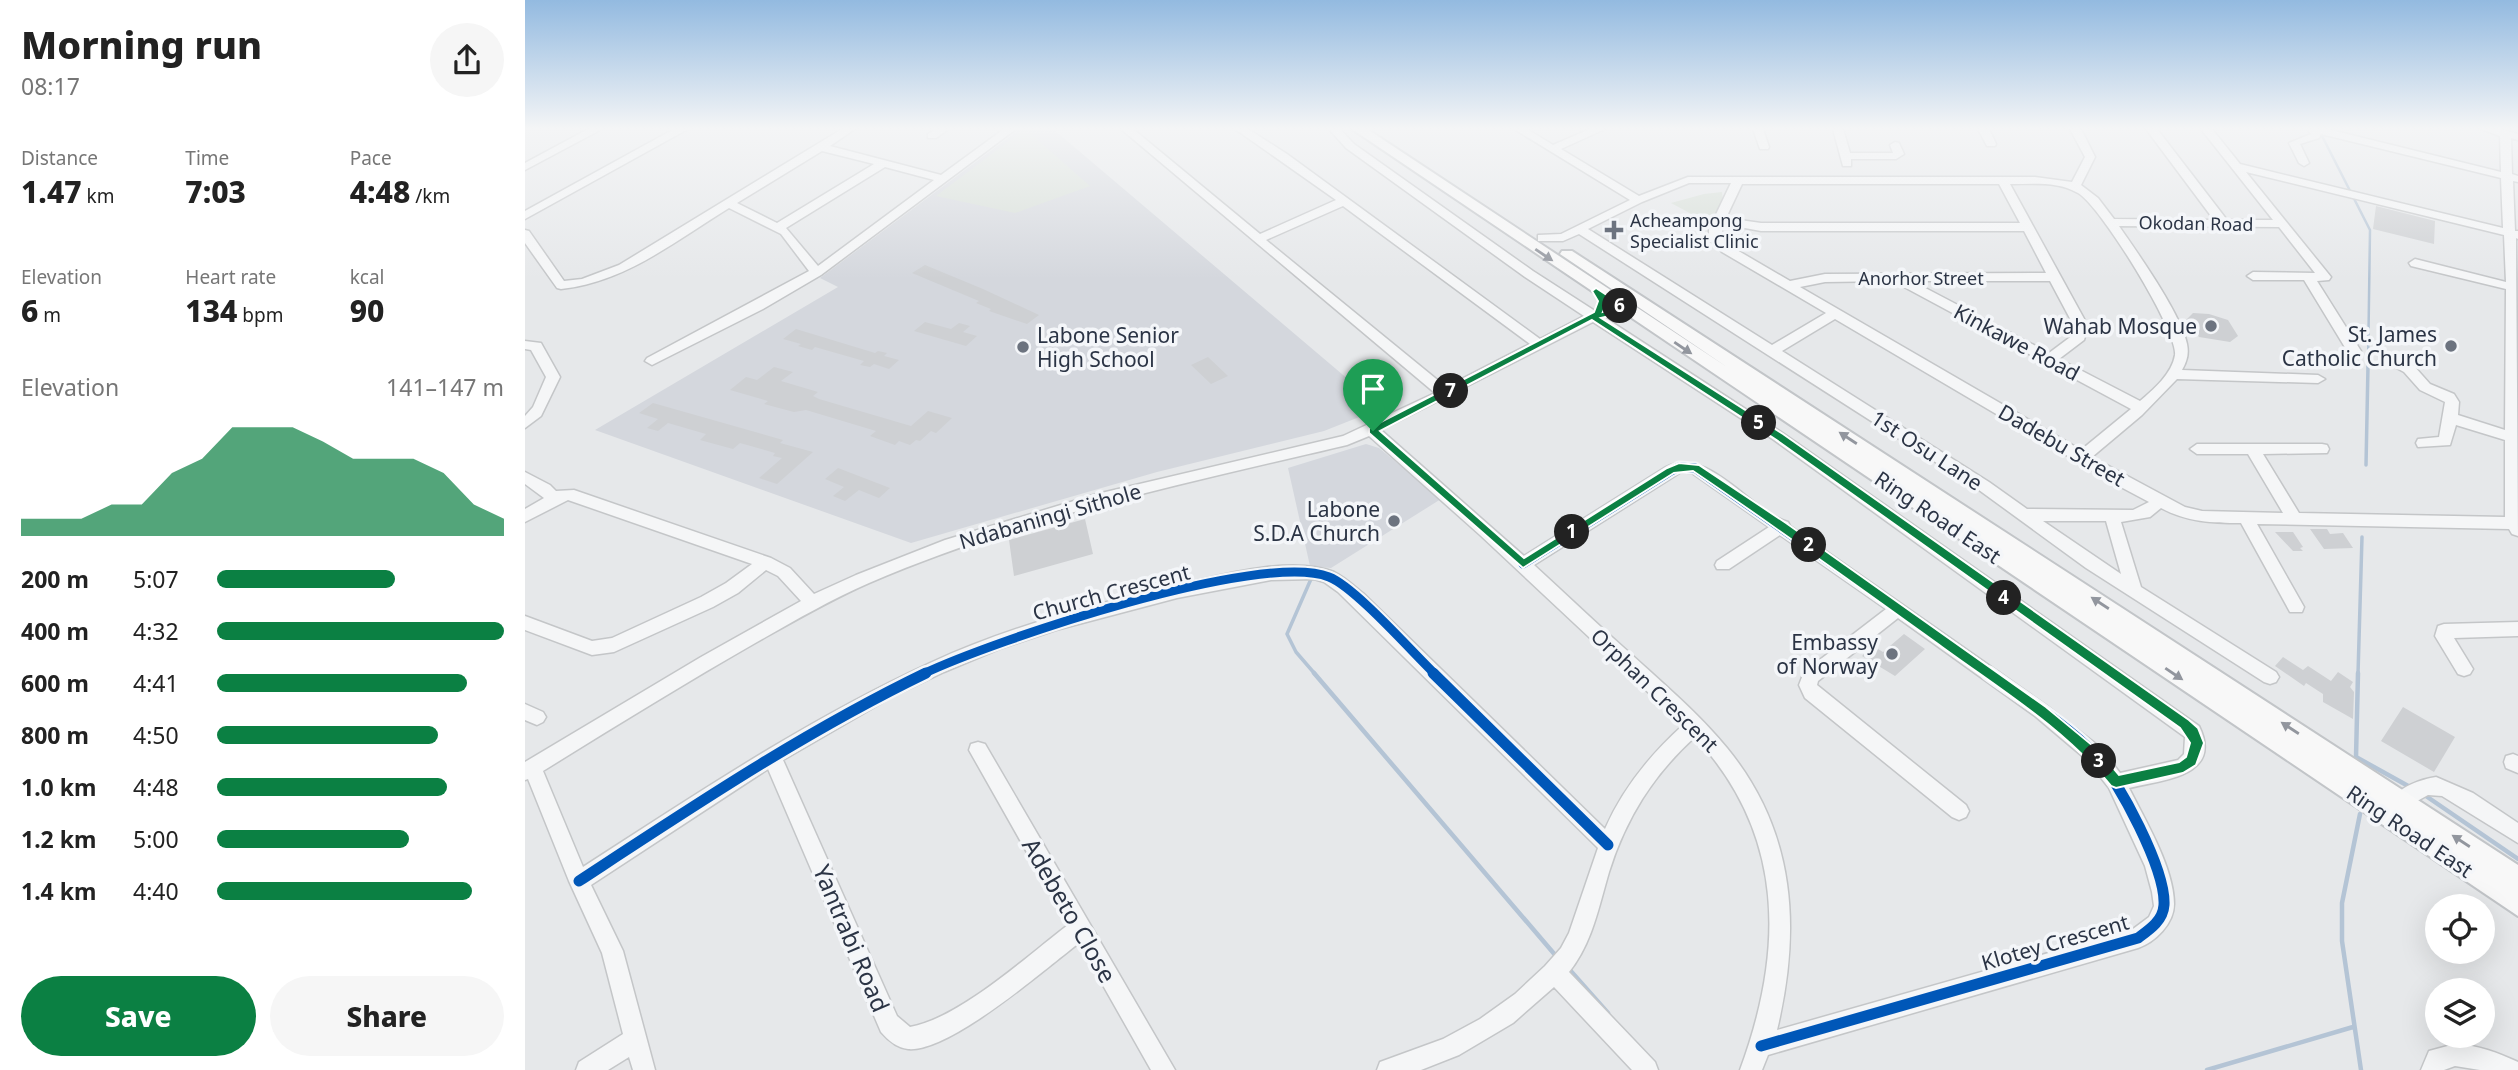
<!DOCTYPE html>
<html lang="en">
<head>
<meta charset="utf-8">
<style>
  :root { --surface:#fff; --page:#f6f6f6; --text:#222; --muted:#767676; --accent:#0b8043 }
  body { margin:0; font-family:"Noto Sans",sans-serif; background:var(--page); color:var(--text); height:100vh; display:flex; flex-direction:column; font-size:26px; white-space:nowrap }
  * { box-sizing:border-box; margin:0 }
  p { font-size:23px; color:var(--muted) }
  .icon { flex:none; width:38px; height:38px; fill:none; stroke:currentColor; stroke-width:2; stroke-linecap:round; stroke-linejoin:round }
  .map { position:relative; flex:1; overflow:hidden }
  .drawer { display:flex; flex-direction:column; background:var(--surface); width:525px }
  .drawer>* { flex:none }
  .fabs { position:absolute; left:1900px; top:894px; display:grid; gap:14px }
  .fabs a { display:grid; place-items:center; width:70px; height:70px; border-radius:50%; background:var(--surface); box-shadow:0 7px 28px #0002; font-size:35px }
  .pin { position:absolute; display:grid; place-items:center; width:60px; height:60px; color:#fff; margin:-72px -30px; border-radius:50% 50% 50% 0; rotate:-45deg; box-shadow:0 0 7px #0007 }
  .pin .icon { rotate:45deg }
  .km { position:absolute; width:35px; height:35px; margin:-18px; border-radius:50%; background:#222; color:#fff; font-size:19px; line-height:35px; text-align:center }
  .round { display:grid; place-items:center; flex:none; width:74px; height:74px; border-radius:37px; background:var(--page) }
  .overview { display:flex; align-items:center; justify-content:space-between; height:119px; padding:0 21px }
  h1 { font-size:38px; font-weight:800; line-height:52px }
  .stats { display:grid; grid-template-columns:repeat(3,1fr); gap:10px; height:119px; padding:7px 21px }
  .stats div { display:grid; align-content:center }
  .stats b { font-size:30px; font-weight:800 }
  .stats small { font-size:19px; font-weight:400 }
  .stats p { font-size:19px }
  .chart { height:196px; padding:14px 21px }
  .chart p { display:flex; justify-content:space-between }
  .chart svg { width:100%; height:126px; margin-top:7px; fill:var(--accent); opacity:.7 }
  .cta { display:flex; gap:14px; margin-top:auto; padding:14px 21px }
  .cta a { flex:1; height:80px; border-radius:42px; background:var(--accent); color:#fff; font-size:28px; font-weight:800; line-height:80px; text-align:center }
  .cta a+a { background:var(--page); color:var(--text) }
  ul { padding:0 21px; list-style:none; font-size:23px }
  li { display:grid; grid-template-columns:112px 84px 1fr; align-items:center; height:52px }
  li i { height:18px; border-radius:9px; background:var(--accent) }
  main { display:flex; flex:1; min-height:0 }
  .map>svg:first-child { display:block }
  .built { fill:#d4d7dd }
  .green { fill:#d6ded6 }
  .lines { fill:none; stroke-linecap:round; stroke-linejoin:round }
  .stream-far2 { stroke:#b4c4d5; stroke-width:2.5 }
  .stream-far1 { stroke:#b4c4d5; stroke-width:3.5 }
  .stream { stroke:#b4c4d5; stroke-width:4.5 }
  .building { fill:#ced0d3 }
  .minor-casing { stroke:#c4c6c8; stroke-width:3 }
  .major-casing { stroke:#c2c5c8; stroke-width:4 }
  .minor { fill:#f5f6f7; fill-rule:evenodd }
  .major { fill:#f8f8f8; fill-rule:evenodd }
  .cycleway-far1-casing { stroke:#f4f6f9; stroke-width:13 }
  .cycleway-casing { stroke:#f4f6f9; stroke-width:16 }
  .cycleway-far1 { stroke:#0057b8; stroke-width:9 }
  .cycleway { stroke:#0057b8; stroke-width:11 }
  .oneway { fill:#92969e }
  .route { fill:#0b8043; stroke:#fff; stroke-width:2; fill-rule:evenodd }
  .poi-dot { fill:#6c737f; stroke:#f4f6f9; stroke-width:2.5 }
  .labels { text-anchor:middle; dominant-baseline:central; stroke-width:7; stroke-linejoin:round; paint-order:stroke }
  .far-poi-label { font-size:18px; fill:#2b3445; stroke:#f4f6f9; text-anchor:start }
  .far-street-label { font-size:18px; fill:#2b3445; stroke:#f4f6f9 }
  .poi-label { font-size:21px; fill:#2b3445; stroke:#f4f6f9; text-anchor:end }
  .street-label { font-size:21px; fill:#2b3445; stroke:#f4f6f9 }
  .near-street-label { font-size:24px; fill:#2b3445; stroke:#f4f6f9 }
</style>
</head>
<body>
<main>
<section class="drawer">
<div class="overview"><div><h1>Morning run</h1><p>08:17</p></div><a class="round"><svg class="icon" aria-label="share" viewBox="0 0 24 24"><path d="M12 15V3M7 8l5-5 5 5M5 13v7h14v-7"/></svg></a></div>
<div class="stats">
<div><p>Distance</p><b>1.47<small> km</small></b></div>
<div><p>Time</p><b>7:03</b></div>
<div><p>Pace</p><b>4:48<small> /km</small></b></div>
</div>
<div class="stats">
<div><p>Elevation</p><b>6<small> m</small></b></div>
<div><p>Heart rate</p><b>134<small> bpm</small></b></div>
<div><p>kcal</p><b>90</b></div>
</div>
<div class="chart"><p><span>Elevation</span>141–147 m</p>
<svg viewBox="0 0 160 44" preserveAspectRatio="none"><path d="M0 44V38L10 38L20 38L30 33L40 33L50 22L60 17L70 6L80 6L90 6L100 11L110 17L120 17L130 17L140 22L150 33L160 38V44z"/></svg>
</div>
<ul>
<li><b>200 m</b>5:07<i style="width:62%"></i></li>
<li><b>400 m</b>4:32<i style="width:100%"></i></li>
<li><b>600 m</b>4:41<i style="width:87%"></i></li>
<li><b>800 m</b>4:50<i style="width:77%"></i></li>
<li><b>1.0 km</b>4:48<i style="width:80%"></i></li>
<li><b>1.2 km</b>5:00<i style="width:67%"></i></li>
<li><b>1.4 km</b>4:40<i style="width:89%"></i></li>
</ul>
<div class="cta"><a>Save</a><a>Share</a></div>
</section>
<div class="map">
<svg width="1993" height="1070" viewBox="0 0 1993 1070">
  <rect width="100%" height="100%" fill="#e6e8ea"/>
  <path class="built" d="M495 129H528L857 408 799 431 632 472 386 543 70 430 313 287 295 278Z
    M841 444 854 448 916 499 806 568 785 566 763 468Z"/>
  <path class="green" d="M500 129 565 186 490 213 411 196Z
    M1197 192 1198 201 1187 225 1146 203 1179 194Z"/>
  <g class="lines">
    <path class="stream-far2" d="M1794 130 1845 230 1843 368"/>
    <path class="stream-far1" d="M1841 465 1843 366
      M786 579 762 634 771 652 790 674
      M1833 674 1837 537"/>
    <path class="stream" d="M789 673 1031 956
      M1833 673 1831 757 1885 787
      M1898 794 1993 859
      M1835 814 1817 903V941L1836 1070
      M1044 969 1083 1013
      M1682 1070 1828 1027"/>
  </g>
  <path class="building" d="M1851 206 1910 221 1909 244 1848 229Z
    M400 265 458 289 514 315 502 324 464 311 466 309 451 303 454 301 387 273Z
    M1668 313 1684 314 1703 320 1713 336 1705 342 1674 337 1661 320Z
    M400 322 426 329 434 323 445 326 438 332 452 336 441 346 389 331Z
    M271 329 350 353 353 351 362 353 359 356 374 360 364 369 349 364 345 367 335 365 339 361 290 347 287 350 273 346 276 344 258 339Z
    M683 357 703 376 686 384 666 365Z
    M249 367 268 372 256 381 293 392 288 396 294 399 386 426 403 411 427 418 411 433 406 431 395 441 391 440 385 445 374 441 370 445 345 436 351 431 281 410 269 412 239 404 243 401 205 390 221 377 232 380Z
    M128 403 258 440 255 443 288 452 252 484 234 478 257 458 248 456 250 453 215 443 208 449 175 440 181 434 143 423 133 431 122 428 133 419 114 413Z
    M313 468 365 488 354 498 334 490 320 501 308 496 319 487 300 479Z
    M560 519 568 554 489 576 484 540Z
    M1785 529H1802L1805 534 1818 533 1828 548 1799 549Z
    M1750 532H1768L1778 547 1775 548 1778 551H1768Z
    M1379 634 1400 649 1370 676 1337 656 1344 649 1349 653 1353 649 1358 652Z
    M1758 657 1778 670 1783 666 1806 681 1813 672 1828 682 1825 687 1829 692 1828 719 1798 702V694L1781 683 1779 686 1750 666Z
    M1878 707 1930 737 1909 772 1856 741Z"/>
  <g class="lines">
    <defs>
      <path id="minor" d="M63 129H77L0 170V163Z
        M149 129H163L0 219V211Z
        M317 129H330L305 146 416 175 479 129H491L296 275 238 309 127 365 120 361 122 358 284 271 256 234 204 208C152 240 99 283 36 289L32 288 0 243V230L4 231 39 281 57 279 94 265ZM297 151 349 164 252 223 212 203ZM360 167 409 180 293 266 261 228Z
        M411 129H424L411 138H403V134Z
        M596 129H608L735 234 811 200 710 129H723L762 154 1015 339 1059 316 1000 277 821 148 804 129H815L829 144 1008 271 1070 311 1106 308V314L1079 317 1259 434 1674 726C1699 777 1636 780 1604 788 1620 820 1649 868 1649 904 1649 924 1630 942 1613 948L1243 1055 1237 1070H1215C1259 951 1261 835 1170 737 1128 775 1101 818 1084 872 1074 906 1067 944 1044 972L1130 1062 1133 1070H1107L1029 987 988 1023 934 1055 896 1070H852L855 1062 918 1039 955 1019 990 994 1020 966 1036 948 1044 933 1073 848 813 592 799 582 789 579 746 580 652 598 531 630 474 649 419 672 365 698 258 760 372 1016 385 1027C435 1018 502 956 543 925L444 750 446 744 453 742 460 744 650 1070H626L554 943C520 969 424 1053 383 1049 372 1048 363 1040 356 1032L243 769 66 885 98 951 130 1070H108L104 1057 83 1070H51L54 1062 98 1034 77 953 44 881 3 779 0 780V762L176 657 276 601 253 576 241 570 213 593 188 607 89 652 67 655 0 630V616L67 641 87 638 176 597 201 583 227 564 43 500 0 522V509L19 498 0 484V472L25 485 31 491 49 490 246 558 265 568 289 594 331 575 420 540 572 494 818 436 910 393ZM818 206 1005 344 921 387 741 240ZM1068 322 1249 440 1660 737 1659 754 1653 760 1595 773 1576 748 1522 706 1265 526 1263 522C1224 510 1184 446 1141 467L999 556 856 430ZM844 436 955 535 1158 725C1125 755 1098 788 1080 829L839 594C830 587 820 577 809 572 767 555 696 575 652 585 569 604 483 627 405 663 283 719 171 794 58 867L18 771C89 727 160 683 232 642 269 621 305 600 344 583 497 517 661 483 822 445ZM1156 472 1167 473 1244 527 1192 561 1190 565 1192 569H1204L1255 535 1361 609 1279 672 1274 685 1280 698 1427 817 1434 820 1441 817 1444 811 1441 805 1292 685 1293 681 1373 618 1510 716 1562 760 1584 788 1620 866 1627 892 1629 906 1624 917 1608 929 1252 1030C1276 929 1271 832 1202 748 1174 714 1140 685 1107 655 1074 626 1042 595 1009 565Z
        M989 129H1002L1028 145 1065 129H1080L1036 149 1114 196 1163 177H1510L1547 182 1560 157 1545 129H1556L1570 157 1556 185 1573 198 1589 219 1689 220 1621 129H1632L1702 220H1748L1676 129H1687L1715 164 1978 228 1976 178 1796 134 1794 138 1775 144 1784 163 1779 166 1774 163 1764 143 1786 134 1782 129H1802L1976 172 1975 136 1956 129H1976L1993 134V140L1986 138 1987 174 1993 176V182L1988 181 1990 231H1993V239L1991 238 1993 536 1987 534 1984 529 1732 524 1779 607 1777 612H1765L1716 523C1687 523 1662 522 1636 508L1625 517 1596 522 1616 587 1751 672 1754 677 1751 682 1745 684 1739 682 1561 568 1454 490 1054 234 1038 241H1013V235L1036 234 1105 200ZM1721 172 1979 235 1981 282 1890 259 1884 263 1886 266 1981 289 1980 430 1933 415 1934 402 1929 394 1905 384 1889 366 1873 361 1866 365 1879 372 1895 390 1920 402 1914 437 1893 439 1891 443 1893 447 1925 445 1931 425 1980 440V517L1774 513 1738 454 1802 453 1804 449 1802 445 1797 444H1672L1665 449 1672 454H1723L1758 513 1677 511 1660 507 1567 457 1617 415 1652 379 1793 383 1800 379 1793 375 1657 370C1662 361 1664 354 1662 344 1656 314 1612 252 1594 226L1754 227 1790 273 1728 272 1722 276 1728 280H1779L1824 354 1829 355 1836 351 1792 281 1804 280 1806 277ZM1164 183H1206L1184 229V239L1197 252 1301 313 1247 345 1063 229 1117 202ZM1217 184H1474L1495 223H1236L1201 218ZM1485 184C1508 184 1533 181 1553 193 1575 205 1653 331 1650 355 1647 374 1628 390 1615 401L1534 359 1559 340 1563 326ZM1198 224 1236 231H1499L1521 273 1300 274 1265 281 1205 246 1196 238ZM1368 281 1606 409 1556 450 1275 287 1300 282ZM1387 281H1525L1549 326 1548 335 1524 353ZM1310 319 1592 485 1624 502 1608 510 1502 509 1464 482 1257 351ZM1518 521H1581L1596 574Z
        M1228 129H1238L1244 147 1243 149H1235Z
        M1308 129H1318L1325 153H1368L1365 145 1370 142 1374 143 1379 154 1371 159H1326V166H1318Z
        M1453 129H1464L1471 144 1470 146H1462Z
        M0 341 16 343 35 377 16 416 0 428V416L8 407 21 377 6 350 0 349Z
        M1993 622V636L1929 638 1948 669 1945 674 1939 676 1933 674 1910 636 1913 626 1919 624Z
        M0 704 18 712 21 717 18 722 12 725 0 720Z
        M1988 754 1993 756V773L1981 768 1979 762 1981 756Z
        M1911 777 1948 793 1993 823V843L1917 796 1903 795 1876 810 1869 807 1866 801C1873 787 1897 779 1911 777Z
        M1930 1044C1953 1045 1973 1053 1993 1062V1070H1955L1930 1066 1919 1070H1896L1904 1051Z"/>
      <path id="major" d="M827 129H842L1202 367 1035 254 1037 251H1047L1993 865V916Z"/>
    </defs>
    <use href="#minor" class="minor-casing"/>
    <use href="#major" class="major-casing"/>
    <use href="#minor" class="minor"/>
    <use href="#major" class="major"/>
    <defs>
      <path id="cycleway-far1" d="M998 564 1146 471 1154 467 1170 468 1465 674
        M398 674C467 641 736 550 804 577 830 587 887 652 910 674"/>
      <path id="cycleway" d="M908 673 1083 845
        M54 881C167 807 279 732 401 673
        M1236 1046 1613 938C1624 930 1638 921 1639 905 1641 870 1594 781 1570 755 1541 724 1497 698 1463 673"/>
    </defs>
    <use href="#cycleway-far1" class="cycleway-far1-casing"/>
    <use href="#cycleway" class="cycleway-casing"/>
    <use href="#cycleway-far1" class="cycleway-far1"/>
    <use href="#cycleway" class="cycleway"/>
  </g>
  <defs><path id="oneway-solid" d="M-6-.8H1V-3.2L6.5 0L1 3.2V.8H-6Z" transform="scale(1.75)"/></defs>
  <g class="oneway">
    <use href="#oneway-solid" transform="translate(1019 255) rotate(34)"/>
    <use href="#oneway-solid" transform="translate(1158 348) rotate(34)"/>
    <use href="#oneway-solid" transform="translate(1323 438) rotate(-147)"/>
    <use href="#oneway-solid" transform="translate(1575 603) rotate(-147)"/>
    <use href="#oneway-solid" transform="translate(1649 674) rotate(34)"/>
    <use href="#oneway-solid" transform="translate(1765 728) rotate(-147)"/>
    <use href="#oneway-solid" transform="translate(1936 841) rotate(-147)"/>
  </g>
  <linearGradient id="sky" x2="0" y2="1"><stop stop-color="#93bae0"/><stop offset="0.46" stop-color="#f4f5f6"/><stop offset="1" stop-color="#f4f5f6" stop-opacity="0"/></linearGradient>
  <rect width="1993" height="279" fill="url(#sky)"/>
  <path class="route" d="M1071 288 1106 311 1076 318 1258 434 1664 720 1673 728 1679 743 1671 765 1658 773 1591 788 1586 786C1540 729 1476 690 1417 647 1335 588 1252 528 1168 471L1149 473 998 568 844 433V428L1069 312 1073 301 1067 291ZM1082 302 1093 309 1078 312ZM1067 320 1250 439 1655 728 1665 743 1661 757 1654 762 1594 775 1573 750 1521 707 1261 523 1174 465 1154 463 1142 468 999 558 855 431Z"/>
  <g class="poi-dot">
    <path d="M1085.5 219.5h7v7h7v7h-7v7h-7v-7h-7v-7h7z"/>
    <circle cx="1686" cy="326" r="7"/>
    <circle cx="1926" cy="346" r="7"/>
    <circle cx="498" cy="347" r="7"/>
    <circle cx="869" cy="521" r="7"/>
    <circle cx="1367" cy="654" r="7"/>
  </g>
  <g class="labels">
    <g class="far-poi-label">
      <text x="1105" y="220">Acheampong<tspan x="1105" dy="21">Specialist Clinic</tspan></text>
    </g>
    <g class="far-street-label">
      <text transform="translate(1671 223) rotate(1)">Okodan Road</text>
      <text x="1396" y="278">Anorhor Street</text>
    </g>
    <g class="poi-label">
      <text x="1672" y="326">Wahab Mosque</text>
      <text x="1912" y="334">St. James<tspan x="1912" dy="24">Catholic Church</tspan></text>
      <text x="512" y="335" text-anchor="start">Labone Senior<tspan x="512" dy="24">High School</tspan></text>
      <text x="855" y="509">Labone<tspan x="855" dy="24">S.D.A Church</tspan></text>
      <text x="1353" y="642">Embassy<tspan x="1353" dy="24">of Norway</tspan></text>
    </g>
    <g class="street-label">
      <text transform="translate(1492 342) rotate(28)">Kinkawe Road</text>
      <text transform="translate(1537 445) rotate(30)">Dadebu Street</text>
      <text transform="translate(1402 450) rotate(33)">1st Osu Lane</text>
      <text transform="translate(525 516) rotate(-16)">Ndabaningi Sithole</text>
      <text transform="translate(1413 517) rotate(34)">Ring Road East</text>
      <text transform="translate(586 592) rotate(-15)">Church Crescent</text>
      <text transform="translate(1130 690) rotate(44)">Orphan Crescent</text>
      <text transform="translate(1885 831) rotate(34)">Ring Road East</text>
      <text transform="translate(1530 942) rotate(-16)">Klotey Crescent</text>
    </g>
    <g class="near-street-label">
      <text transform="translate(545 910) rotate(60)">Adebeto Close</text>
      <text transform="translate(327 938) rotate(67)">Yantrabi Road</text>
    </g>
  </g>
</svg>
<div class="fabs">
<a><svg class="icon" aria-label="locate" viewBox="0 0 24 24"><circle cx="12" cy="12" r="6"/><path d="M12 2v4M12 18v4M2 12h4M18 12h4"/></svg></a>
<a><svg class="icon" aria-label="layers" viewBox="0 0 24 24"><path d="M12 4l9 5-9 5-9-5zM3 14l9 5 9-5"/></svg></a>
</div>
<div class="pin" style="left:848px;top:431px;background:#1e9e55"><svg class="icon" aria-label="arrive" viewBox="0 0 24 24"><path d="M6 21V4h12l-3 4 3 4H6"/></svg></div>
<b class="km" style="left:1047px;top:532px">1</b>
<b class="km" style="left:1284px;top:545px">2</b>
<b class="km" style="left:1574px;top:761px">3</b>
<b class="km" style="left:1479px;top:598px">4</b>
<b class="km" style="left:1234px;top:423px">5</b>
<b class="km" style="left:1095px;top:306px">6</b>
<b class="km" style="left:926px;top:391px">7</b>
</div>
</main>
</body>
</html>
